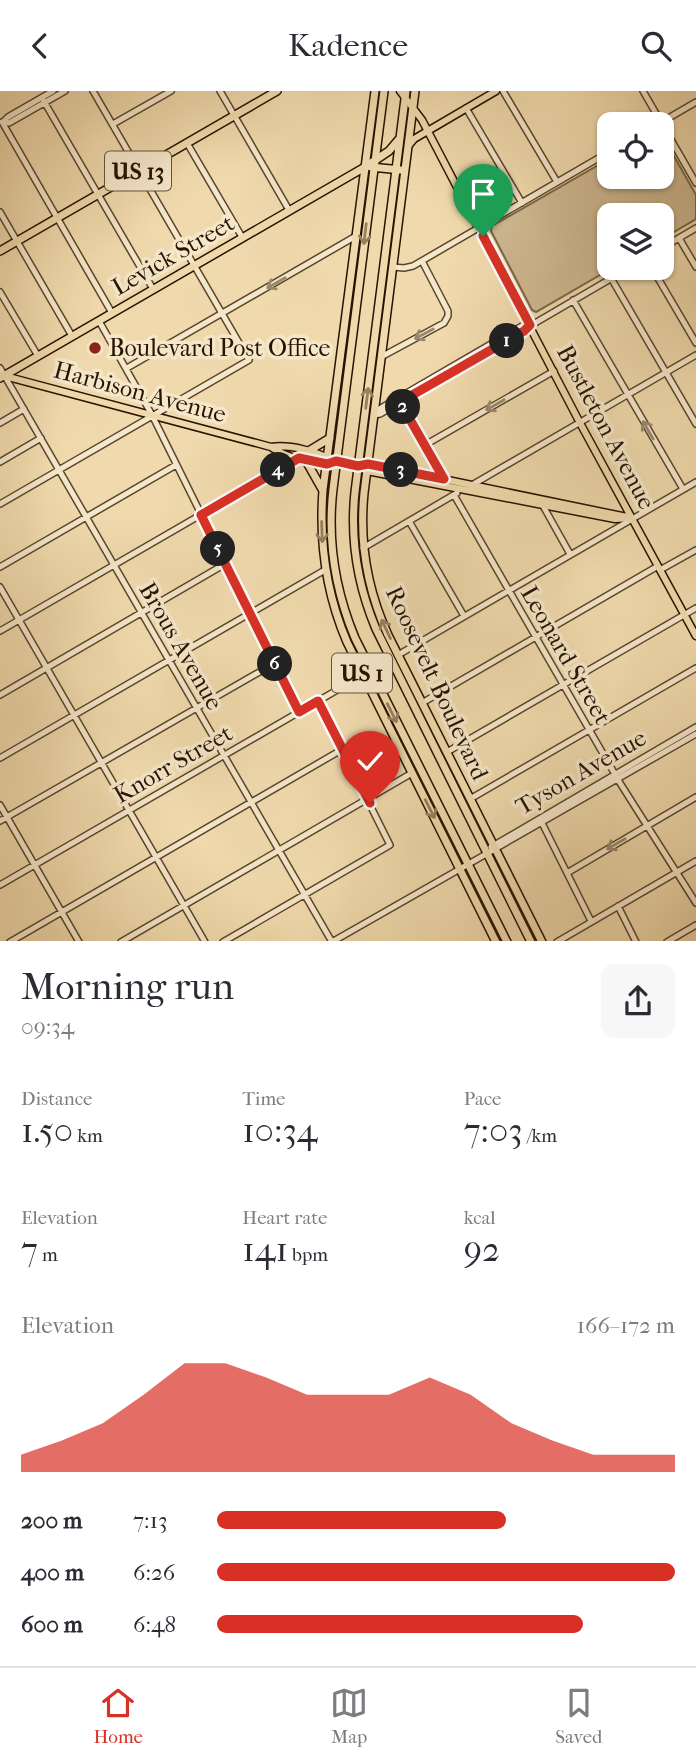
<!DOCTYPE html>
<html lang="en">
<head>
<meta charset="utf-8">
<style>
  :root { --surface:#fff; --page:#f7f7f7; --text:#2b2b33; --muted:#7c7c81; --line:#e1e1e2; --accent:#d93025 }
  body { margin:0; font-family:"IM FELL French Canon",serif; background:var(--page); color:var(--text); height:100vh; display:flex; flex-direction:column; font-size:26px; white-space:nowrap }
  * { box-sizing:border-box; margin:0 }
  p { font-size:23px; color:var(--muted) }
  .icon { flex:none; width:38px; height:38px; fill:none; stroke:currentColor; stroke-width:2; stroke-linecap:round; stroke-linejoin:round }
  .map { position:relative; height:850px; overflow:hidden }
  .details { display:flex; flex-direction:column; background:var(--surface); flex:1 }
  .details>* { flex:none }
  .fabs { position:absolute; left:597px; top:21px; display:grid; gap:14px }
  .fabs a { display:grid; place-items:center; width:77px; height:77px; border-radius:14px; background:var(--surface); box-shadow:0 2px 5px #0004; font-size:35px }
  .pin { position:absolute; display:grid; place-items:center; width:60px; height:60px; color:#fff; margin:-72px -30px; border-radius:50% 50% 50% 0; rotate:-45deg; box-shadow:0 0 7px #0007 }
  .pin .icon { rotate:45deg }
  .km { position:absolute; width:35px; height:35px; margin:-18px; border-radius:50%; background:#222; color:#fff; font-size:19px; line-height:35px; text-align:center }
  .round { display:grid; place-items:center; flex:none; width:74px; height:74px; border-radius:14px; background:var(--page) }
  .overview { display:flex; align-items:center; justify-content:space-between; height:119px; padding:0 21px }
  h1 { font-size:38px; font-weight:600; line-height:52px }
  .metrics { display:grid; grid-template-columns:repeat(3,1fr); gap:10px; height:119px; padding:7px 21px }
  .metrics div { display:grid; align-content:center }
  .metrics b { font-size:35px; font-weight:600 }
  .metrics small { font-size:19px; font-weight:400 }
  .metrics p { font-size:19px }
  .chart { height:196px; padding:14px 21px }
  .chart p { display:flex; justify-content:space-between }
  .chart svg { width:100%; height:126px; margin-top:7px; fill:var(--accent); opacity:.7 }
  ul { padding:0 21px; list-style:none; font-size:23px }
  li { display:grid; grid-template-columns:112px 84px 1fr; align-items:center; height:52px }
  li i { height:18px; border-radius:9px; background:var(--accent) }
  header { display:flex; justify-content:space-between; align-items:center; height:91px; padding:0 21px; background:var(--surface); font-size:32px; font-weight:600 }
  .tab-bar { display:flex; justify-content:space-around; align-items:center; height:98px; border-top:2px solid var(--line); background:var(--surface); font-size:19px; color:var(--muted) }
  .tab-bar a { display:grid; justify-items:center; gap:4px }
  .tab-bar .on { color:var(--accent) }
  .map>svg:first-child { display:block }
  .green { fill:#ceb890; stroke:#7a6648; stroke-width:2 }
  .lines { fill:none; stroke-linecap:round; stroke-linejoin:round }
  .minor-casing { stroke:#59452b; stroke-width:8 }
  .major-casing { stroke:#271300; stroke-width:9 }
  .highway-casing { stroke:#271300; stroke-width:10 }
  .minor { stroke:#f5e7ca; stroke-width:5 }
  .major { stroke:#f0daad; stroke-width:6 }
  .highway { stroke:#f0daad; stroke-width:7 }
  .oneway { stroke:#96805f }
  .oneway2 { stroke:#98886f }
  .route-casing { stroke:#fff; stroke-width:14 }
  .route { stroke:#d93025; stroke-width:9 }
  .poi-dot { fill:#8f2418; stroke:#f5e7ca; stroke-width:2.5 }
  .labels { text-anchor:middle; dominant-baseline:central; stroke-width:7; stroke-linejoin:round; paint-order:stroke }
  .shield { fill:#f5e7ca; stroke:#65533d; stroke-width:2 }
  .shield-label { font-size:23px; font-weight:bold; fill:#271300 }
  .street-label { font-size:24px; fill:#271300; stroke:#f5e7ca }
  .poi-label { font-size:24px; fill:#271300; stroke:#f5e7ca; text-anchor:start }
</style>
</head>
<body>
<header><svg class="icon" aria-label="back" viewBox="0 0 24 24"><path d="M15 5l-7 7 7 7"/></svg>Kadence<svg class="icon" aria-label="search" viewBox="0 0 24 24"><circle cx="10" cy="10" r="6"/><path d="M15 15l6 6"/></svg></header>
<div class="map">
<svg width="696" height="851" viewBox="0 0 696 851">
  <rect width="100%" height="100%" fill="#f0daad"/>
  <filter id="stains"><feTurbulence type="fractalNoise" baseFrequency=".00286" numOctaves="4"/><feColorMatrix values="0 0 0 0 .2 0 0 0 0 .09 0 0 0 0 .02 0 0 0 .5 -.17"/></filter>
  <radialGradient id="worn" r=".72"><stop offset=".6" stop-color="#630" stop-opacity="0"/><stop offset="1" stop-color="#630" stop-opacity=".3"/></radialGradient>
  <path class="green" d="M662 44 696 104V128L662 148V124H609V177H612L536 221 532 219 491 140 492 135 609 68V86H662Z"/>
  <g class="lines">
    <defs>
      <path id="minor" d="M220 0 289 119
        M503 0 557 91
        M643 0 696 92
        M42 7 153 198
        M466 17 522 112
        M2 31 112 222
        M2 31 9 32 65 0
        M3 31 8 26 53 0
        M660 32 696 11
        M113 33 171 0
        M187 52 242 146
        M0 121 72 245
        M679 147 696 176
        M662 157 696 137
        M393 176 404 177 413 175 609 61
        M652 177 696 252
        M611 187 696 333
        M0 201 38 265
        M573 209 683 398
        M99 230 152 324 299 621
        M381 266 444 232 448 225V220L422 170
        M0 277 332 851
        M127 277 356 145
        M400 310 445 388
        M375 322 381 317 522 235 530 234
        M374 324 380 323 629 177
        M0 332 24 318
        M425 354 554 280
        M0 371 41 347
        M472 394 696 264
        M454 404 620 692 696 812
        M0 413 249 269 93 0
        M542 413 570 463
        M409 430 464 525
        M363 457 457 402
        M0 476 176 374
        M660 479 696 459
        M0 496 205 851
        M0 540 299 367
        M398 564 696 391
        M0 604 225 473
        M422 612 658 475
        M447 661 696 517
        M0 667 325 479
        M470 708 696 577
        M0 714 79 851
        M0 730 275 572
        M542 732 591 830
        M491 756 696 636
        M567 782 696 706
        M0 794 363 584
        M618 815 636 851
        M10 851 343 658
        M121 851 412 682
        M223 851 390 754 318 610
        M332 851 696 643
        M557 851 696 770
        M667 851 696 834"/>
      <path id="major" d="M400 0 422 29 580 332 696 545
        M409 54 414 48 496 0
        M1 284 271 356C285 366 313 374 331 372
        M271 356C291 353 317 361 335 370 345 375 356 374 367 380L615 428 632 427
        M364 374 404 380 627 426"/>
      <path id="highway" d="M375 0 323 399C319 453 326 502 347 551L496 851
        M384 0 333 398C327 450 335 499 355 547L507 851
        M406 0 355 401C350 449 357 493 376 538L531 851
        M415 0 364 402C359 452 367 498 388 544L542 851
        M371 76 401 79
        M0 160 277 0
        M0 287 365 76 389 60 400 47
        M307 361 330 347
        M305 368 322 398"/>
    </defs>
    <use href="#minor" class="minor-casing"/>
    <use href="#major" class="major-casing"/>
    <use href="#highway" class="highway-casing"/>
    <use href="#minor" class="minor"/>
    <use href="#major" class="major"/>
    <use href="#highway" class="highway"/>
  </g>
  <defs><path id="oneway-shaft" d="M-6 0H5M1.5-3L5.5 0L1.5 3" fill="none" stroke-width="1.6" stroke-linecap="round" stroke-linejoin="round" transform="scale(1.75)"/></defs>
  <g class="oneway">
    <use href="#oneway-shaft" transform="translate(365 143) rotate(97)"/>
    <use href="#oneway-shaft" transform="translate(367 307) rotate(-83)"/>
    <use href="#oneway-shaft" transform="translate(322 441) rotate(88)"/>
    <use href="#oneway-shaft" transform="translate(386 538) rotate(-115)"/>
    <use href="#oneway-shaft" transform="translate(392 622) rotate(63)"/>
    <use href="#oneway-shaft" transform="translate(430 718) rotate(63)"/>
  </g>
  <g class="oneway2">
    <use href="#oneway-shaft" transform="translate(276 192) rotate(150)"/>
    <use href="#oneway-shaft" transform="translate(424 243) rotate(152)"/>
    <use href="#oneway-shaft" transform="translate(495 314) rotate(150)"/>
    <use href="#oneway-shaft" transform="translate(648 339) rotate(-120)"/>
    <use href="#oneway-shaft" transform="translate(616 753) rotate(150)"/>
  </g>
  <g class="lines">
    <defs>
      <path id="route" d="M370 712 318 610 299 621 201 424 299 367 327 373 336 370 358 375 368 373 444 388 400 311 524 240 530 234 483 145"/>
    </defs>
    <use href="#route" class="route-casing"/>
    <use href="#route" class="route"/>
  </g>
  <circle class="poi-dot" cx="95" cy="257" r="7"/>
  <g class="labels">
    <g class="shield">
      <rect x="105" y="60.5" width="66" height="39" rx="5"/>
      <rect x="332" y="562.5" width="60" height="39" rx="5"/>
    </g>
    <g class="shield-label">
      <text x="138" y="80">US 13</text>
      <text x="362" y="582">US 1</text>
    </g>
    <g class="street-label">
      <text transform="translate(173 164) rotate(-30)">Levick Street</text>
      <text transform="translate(140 301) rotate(15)">Harbison Avenue</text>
      <text transform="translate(606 336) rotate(62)">Bustleton Avenue</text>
      <text transform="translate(181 555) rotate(60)">Brous Avenue</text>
      <text transform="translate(566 564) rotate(60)">Leonard Street</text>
      <text transform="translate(437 592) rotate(65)">Roosevelt Boulevard</text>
      <text transform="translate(173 673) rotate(-30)">Knorr Street</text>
      <text transform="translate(581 681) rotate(-30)">Tyson Avenue</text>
    </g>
    <g class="poi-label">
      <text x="109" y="257">Boulevard Post Office</text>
    </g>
  </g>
  <rect width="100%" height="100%" filter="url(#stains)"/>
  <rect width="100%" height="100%" fill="url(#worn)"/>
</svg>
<div class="fabs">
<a><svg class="icon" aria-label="locate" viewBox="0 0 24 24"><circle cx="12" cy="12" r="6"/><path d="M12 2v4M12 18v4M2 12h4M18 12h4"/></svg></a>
<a><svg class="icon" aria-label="layers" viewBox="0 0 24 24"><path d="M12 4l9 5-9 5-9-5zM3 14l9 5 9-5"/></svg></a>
</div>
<div class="pin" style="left:483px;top:145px;background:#1e9e55"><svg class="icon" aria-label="arrive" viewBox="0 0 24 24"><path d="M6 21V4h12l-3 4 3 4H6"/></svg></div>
<div class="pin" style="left:370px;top:712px;background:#d93025"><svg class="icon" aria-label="check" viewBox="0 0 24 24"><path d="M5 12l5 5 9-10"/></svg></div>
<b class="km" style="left:507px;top:250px">1</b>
<b class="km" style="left:403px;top:316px">2</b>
<b class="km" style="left:401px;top:379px">3</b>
<b class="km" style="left:278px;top:379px">4</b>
<b class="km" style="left:218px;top:458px">5</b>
<b class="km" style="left:275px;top:573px">6</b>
</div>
<section class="details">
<div class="overview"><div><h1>Morning run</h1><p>09:34</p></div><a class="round"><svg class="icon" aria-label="share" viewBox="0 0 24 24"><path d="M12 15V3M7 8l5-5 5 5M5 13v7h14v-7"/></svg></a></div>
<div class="metrics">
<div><p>Distance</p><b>1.50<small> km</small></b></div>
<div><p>Time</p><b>10:34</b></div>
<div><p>Pace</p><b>7:03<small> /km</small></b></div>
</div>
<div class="metrics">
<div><p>Elevation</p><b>7<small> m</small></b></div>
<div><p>Heart rate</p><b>141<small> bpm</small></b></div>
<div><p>kcal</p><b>92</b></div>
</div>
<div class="chart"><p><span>Elevation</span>166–172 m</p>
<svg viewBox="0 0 160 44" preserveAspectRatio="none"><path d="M0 44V38L10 33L20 27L30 17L40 6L50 6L60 11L70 17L80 17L90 17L100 11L110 17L120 27L130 33L140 38L150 38L160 38V44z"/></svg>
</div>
<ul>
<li><b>200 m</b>7:13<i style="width:63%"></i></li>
<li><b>400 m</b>6:26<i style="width:100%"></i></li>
<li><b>600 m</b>6:48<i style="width:80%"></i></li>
</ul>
</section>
<nav class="tab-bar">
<a class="on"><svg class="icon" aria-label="home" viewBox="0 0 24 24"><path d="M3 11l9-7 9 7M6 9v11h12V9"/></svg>Home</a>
<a><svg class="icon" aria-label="map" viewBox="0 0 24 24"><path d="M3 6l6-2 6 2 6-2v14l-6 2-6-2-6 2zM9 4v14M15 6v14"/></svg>Map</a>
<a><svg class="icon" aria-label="saved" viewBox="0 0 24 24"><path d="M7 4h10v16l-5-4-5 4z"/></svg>Saved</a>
</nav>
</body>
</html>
